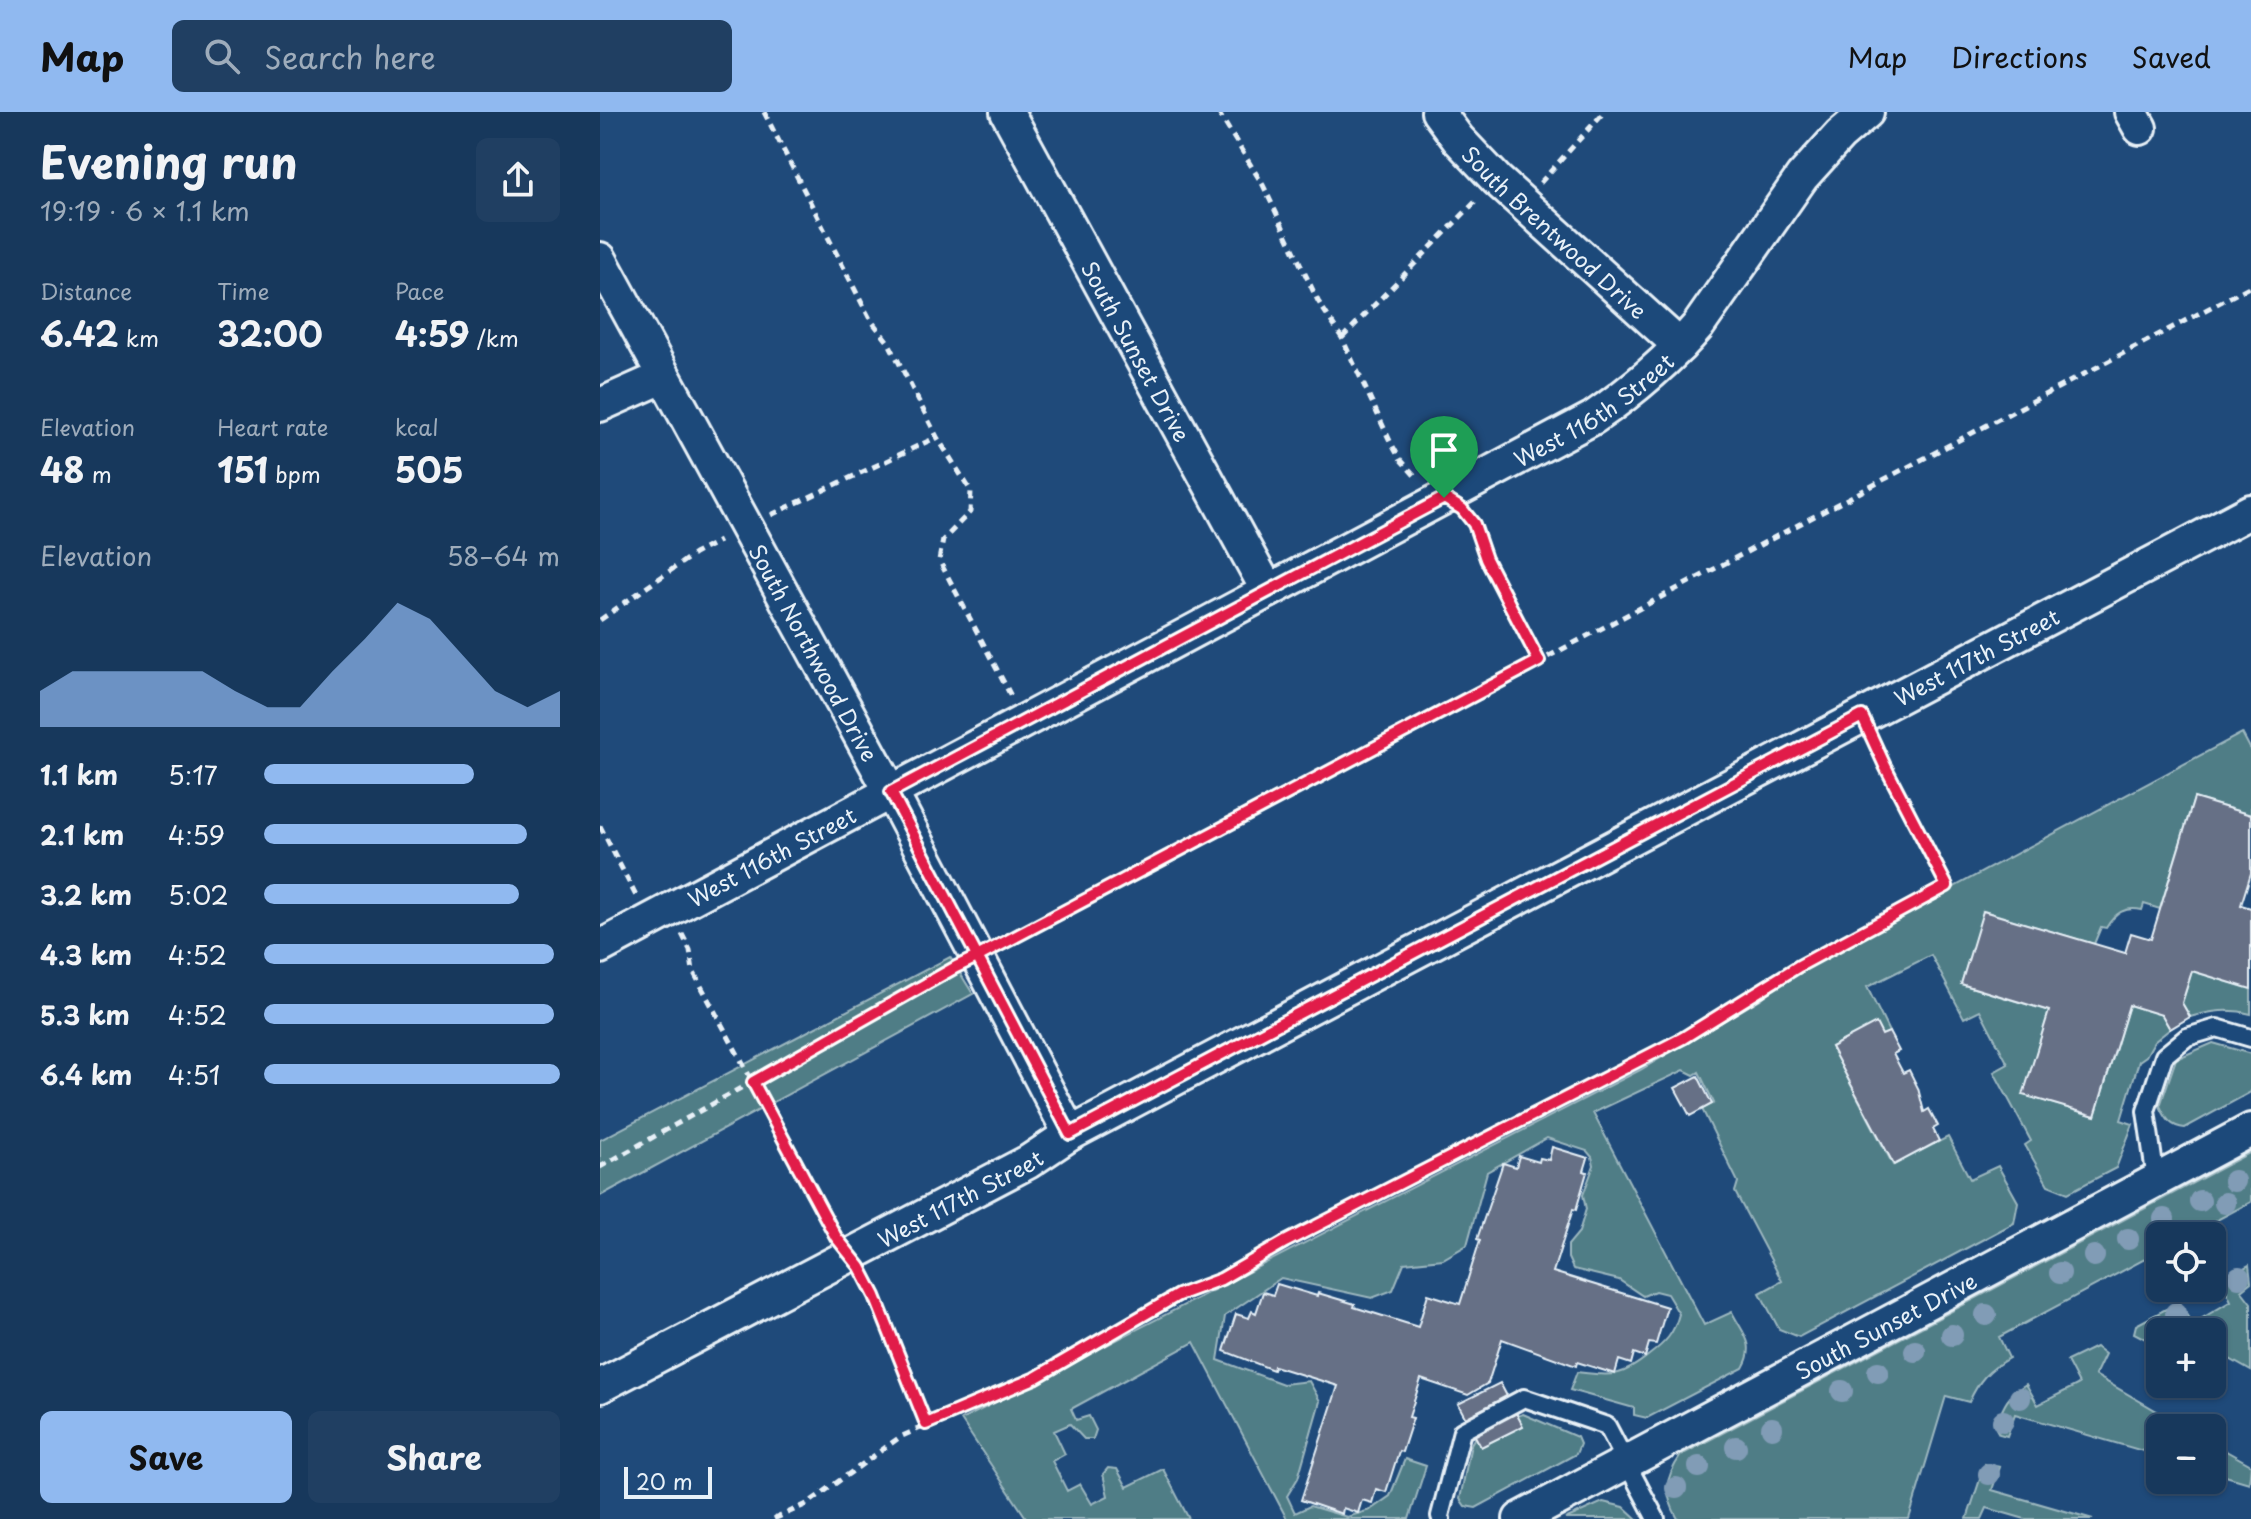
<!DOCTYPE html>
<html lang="en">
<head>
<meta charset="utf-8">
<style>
  :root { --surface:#17385c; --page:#203f62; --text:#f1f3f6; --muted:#9eacbb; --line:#365272; --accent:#90b9f0 }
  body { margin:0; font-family:"Playpen Sans",sans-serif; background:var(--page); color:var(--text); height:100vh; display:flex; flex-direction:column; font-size:30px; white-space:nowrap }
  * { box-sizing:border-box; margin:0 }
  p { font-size:26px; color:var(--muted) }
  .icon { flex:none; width:44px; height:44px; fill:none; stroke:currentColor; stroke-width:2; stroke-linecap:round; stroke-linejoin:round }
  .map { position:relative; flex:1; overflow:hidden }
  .side { display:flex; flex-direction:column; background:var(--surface); width:600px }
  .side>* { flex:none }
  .controls { position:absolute; left:1546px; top:1110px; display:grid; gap:16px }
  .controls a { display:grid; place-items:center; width:80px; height:80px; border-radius:12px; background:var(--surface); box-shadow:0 2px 6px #0004,0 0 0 2px var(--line); font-size:40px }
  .scale { position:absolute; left:24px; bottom:20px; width:88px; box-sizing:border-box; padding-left:8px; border:4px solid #e8f1f8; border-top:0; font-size:22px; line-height:28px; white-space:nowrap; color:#e8f1f8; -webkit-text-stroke:6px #1f4a7a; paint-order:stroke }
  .pin { position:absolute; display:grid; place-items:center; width:68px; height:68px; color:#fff; margin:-82px -34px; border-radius:50% 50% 50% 0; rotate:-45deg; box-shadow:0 0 8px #0007 }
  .pin .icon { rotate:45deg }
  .round { display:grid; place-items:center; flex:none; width:84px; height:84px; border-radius:12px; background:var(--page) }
  .summary { display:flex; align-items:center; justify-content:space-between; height:136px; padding:0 40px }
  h1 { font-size:44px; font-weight:700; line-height:60px }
  .metrics { display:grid; grid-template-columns:repeat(3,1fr); gap:12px; height:136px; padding:8px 40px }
  .metrics div { display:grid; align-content:center }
  .metrics b { font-size:34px; font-weight:700 }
  .metrics small { font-size:22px; font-weight:400 }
  .metrics p { font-size:22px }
  .chart { height:224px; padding:16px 40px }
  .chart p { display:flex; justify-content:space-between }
  .chart svg { width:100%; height:144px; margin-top:8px; fill:var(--accent); opacity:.7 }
  .cta { display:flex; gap:16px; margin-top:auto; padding:16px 40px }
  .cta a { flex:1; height:92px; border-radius:12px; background:var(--accent); color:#111; font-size:32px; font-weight:700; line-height:92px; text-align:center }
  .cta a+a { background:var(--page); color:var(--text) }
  ul { padding:0 40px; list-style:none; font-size:26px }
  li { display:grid; grid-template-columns:128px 96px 1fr; align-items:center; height:60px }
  li i { height:20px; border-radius:10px; background:var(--accent) }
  header { display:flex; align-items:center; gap:48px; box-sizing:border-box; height:112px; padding:0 40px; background:var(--accent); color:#111 }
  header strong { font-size:38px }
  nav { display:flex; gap:44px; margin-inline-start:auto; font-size:28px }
  .search { width:560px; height:72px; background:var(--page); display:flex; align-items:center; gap:20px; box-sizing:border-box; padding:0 28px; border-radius:12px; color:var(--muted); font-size:30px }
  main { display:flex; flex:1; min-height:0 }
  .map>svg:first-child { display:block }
  .green { fill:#507d86; stroke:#9cb7bf; stroke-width:2 }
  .building { fill:#667086; stroke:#e8f1f8; stroke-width:2 }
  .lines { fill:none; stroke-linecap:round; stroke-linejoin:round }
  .lane-casing { stroke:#e8f1f8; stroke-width:22 }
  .street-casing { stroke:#e8f1f8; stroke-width:38 }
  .path { stroke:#e8f1f8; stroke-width:5; stroke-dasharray:8 6; stroke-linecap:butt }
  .lane { stroke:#1f4a7a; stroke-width:16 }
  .street { stroke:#1f4a7a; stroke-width:32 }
  .tree { fill:#819cb6 }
  .route-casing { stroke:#fff; stroke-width:16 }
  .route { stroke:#e11d48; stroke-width:10 }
  .labels { text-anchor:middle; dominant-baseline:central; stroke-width:6; stroke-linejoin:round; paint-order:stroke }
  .street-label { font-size:22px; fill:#e8f1f8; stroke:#1f4a7a }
</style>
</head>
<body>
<header>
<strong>Map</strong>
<div class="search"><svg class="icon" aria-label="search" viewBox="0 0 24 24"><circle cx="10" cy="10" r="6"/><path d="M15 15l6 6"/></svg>Search here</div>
<nav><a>Map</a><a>Directions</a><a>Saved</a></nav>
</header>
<main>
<section class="side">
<div class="summary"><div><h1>Evening run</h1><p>19:19 · 6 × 1.1 km</p></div><a class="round"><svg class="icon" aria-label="share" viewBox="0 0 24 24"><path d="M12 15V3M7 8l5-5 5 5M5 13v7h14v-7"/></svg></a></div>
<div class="metrics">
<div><p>Distance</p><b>6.42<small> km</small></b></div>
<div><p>Time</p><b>32:00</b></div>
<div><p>Pace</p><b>4:59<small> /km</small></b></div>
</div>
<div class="metrics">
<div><p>Elevation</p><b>48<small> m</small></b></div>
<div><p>Heart rate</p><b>151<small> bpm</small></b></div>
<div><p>kcal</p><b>505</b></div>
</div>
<div class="chart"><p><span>Elevation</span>58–64 m</p>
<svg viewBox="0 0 160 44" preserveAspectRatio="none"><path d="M0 44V33L10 27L20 27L30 27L40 27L50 27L60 33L70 38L80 38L90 27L100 17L110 6L120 11L130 22L140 33L150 38L160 33V44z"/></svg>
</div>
<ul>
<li><b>1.1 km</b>5:17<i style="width:71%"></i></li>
<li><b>2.1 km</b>4:59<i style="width:89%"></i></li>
<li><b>3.2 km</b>5:02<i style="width:86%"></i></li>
<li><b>4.3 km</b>4:52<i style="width:98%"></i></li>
<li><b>5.3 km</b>4:52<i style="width:98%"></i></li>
<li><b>6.4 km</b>4:51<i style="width:100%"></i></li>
</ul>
<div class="cta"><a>Save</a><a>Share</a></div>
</section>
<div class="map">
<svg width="1651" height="1407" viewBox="0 0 1651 1407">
  <rect width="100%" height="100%" fill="#1f4a7a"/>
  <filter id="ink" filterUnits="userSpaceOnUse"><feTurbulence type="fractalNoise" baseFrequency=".0125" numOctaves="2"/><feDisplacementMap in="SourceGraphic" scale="16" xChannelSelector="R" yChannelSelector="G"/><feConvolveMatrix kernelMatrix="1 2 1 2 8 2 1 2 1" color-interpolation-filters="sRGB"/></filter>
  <g filter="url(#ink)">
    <path class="green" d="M1642 621 1651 638V703L1594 686 1560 797 1544 792 1542 798C1525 794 1515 801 1506 816L1501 815 1494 832 1384 799 1361 872 1449 899 1424 983 1495 1004 1529 893 1562 903 1570 917 1554 930 1546 944 1539 949 1521 1008 1533 1012 1516 1056 1468 1081 1448 1073 1425 1033 1431 1029 1394 960 1408 952 1380 898 1364 906 1331 843 1267 875 1289 920 1282 923 1276 912 1231 935 1293 1053 1348 1025 1370 1067 1398 1054 1418 1090 1414 1111 1199 1225 1179 1217 1160 1181 1182 1169 1135 1080 1138 1070 1102 997 1114 991 1099 960 1094 963 1084 958 993 1001 1104 1213 1132 1200C1143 1222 1157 1232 1143 1256L1047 1306 1034 1303V1296L970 1278 977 1260C1012 1264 1021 1266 1049 1243 1065 1231 1074 1222 1079 1202L1067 1182 1055 1179 1043 1184 1019 1168 973 1157 968 1146V1133L979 1120 986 1097 983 1083 994 1053 992 1045 987 1039 947 1026 887 1060 867 1133 843 1147 804 1151 793 1178 772 1186 681 1166 625 1204 618 1248 683 1272 709 1269 720 1289 698 1366 687 1384 695 1401 710 1394 747 1405 770 1398 790 1384 805 1347 826 1354 809 1407H687L594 1230 471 1297 476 1308 489 1304 496 1318 493 1327H484L470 1312 454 1319 465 1342 452 1349 467 1379 480 1372 492 1392 508 1384 503 1362 508 1356 517 1357 527 1375 563 1357 589 1407H427L361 1308 1040 958 1162 886 1186 865Z
      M350 845 373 882 0 1084V1028Z
      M1592 859 1651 877V902C1630 896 1611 899 1590 905L1582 891Z
      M1613 931 1651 942V980L1585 1016C1571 1015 1566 1007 1560 994L1576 947Z
      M1651 1040V1090L1587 1124H1560V1139L1399 1225 1409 1246C1388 1258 1379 1268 1369 1290L1346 1284 1309 1407H1078C1063 1380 1064 1368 1081 1343Z
      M1649 1153 1651 1170 1641 1178 1651 1191V1259L1612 1237V1220H1582L1565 1210 1553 1231 1534 1221 1536 1213 1579 1190 1592 1212 1631 1189 1621 1168Z
      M1496 1235 1505 1242 1495 1263 1586 1316H1560V1344L1415 1302 1407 1324 1399 1322 1395 1315C1403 1295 1407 1283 1426 1272L1438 1293 1479 1272 1467 1249Z
      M923 1302 977 1325 980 1332 976 1342 876 1396 865 1394 860 1387 871 1332 875 1325 881 1335 922 1314 917 1304Z
      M1612 1331 1651 1353 1649 1371 1612 1360Z
      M1385 1352 1400 1355 1392 1378 1493 1407H1425L1387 1396 1382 1407H1367Z
      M1003 1390 1024 1395 1037 1407H965Z"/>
    <path class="building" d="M1594 686 1651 703V761L1641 793 1651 796V877L1592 859 1582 891 1590 905 1570 917 1562 903 1529 893 1495 1004 1423 983 1449 899 1361 872 1383 799 1525 841 1531 821 1551 827Z
      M1276 911 1282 923 1289 920 1299 939 1293 942 1303 961 1309 958 1318 976 1324 1000 1329 997 1338 1014 1333 1017 1339 1029 1294 1053 1231 935Z
      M1098 964 1112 992 1090 1004 1075 976Z
      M952 1035 988 1046 984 1059 987 1060 976 1098 973 1097 953 1160 1067 1195 1056 1232 1049 1231 1045 1245 1034 1241 1031 1252 1019 1248 1015 1262 977 1250 976 1254 902 1227 888 1271 868 1283 821 1267 809 1305 813 1306 802 1340 799 1339 786 1380 776 1377 772 1391 762 1388 758 1401 743 1396 742 1402 701 1388 738 1274 674 1254 673 1258 624 1239 636 1202 649 1206 652 1199 656 1201 663 1180 673 1183 677 1172 717 1184 718 1181 755 1192 754 1195 818 1215 828 1182 860 1192 880 1128 877 1127 903 1051 916 1055 919 1044 939 1050 940 1046 949 1048Z
      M900 1271 923 1314 881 1335 858 1292Z"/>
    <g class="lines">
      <defs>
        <path id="lane" d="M1556 1068 1546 999 1564 944 1587 925 1617 916 1651 926
          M841 1407 840 1404 862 1319 924 1286 1007 1314 1056 1407"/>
        <g id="street">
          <path id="s1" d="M407 0 668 479"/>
          <path id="s2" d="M838 0 858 27 897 68 1080 234"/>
          <path d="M1531 0 1540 16"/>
          <path id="s3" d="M0 147 291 680 470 1022"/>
          <path d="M0 293 63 265"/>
          <path id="s4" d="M0 835 993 306C1032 279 1067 250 1098 214L1202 65 1240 23 1267 0"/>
          <path id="s5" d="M0 1274 428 1050 470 1022 1651 399"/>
          <path id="s6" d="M920 1407 1651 1018"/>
        </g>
      </defs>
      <use href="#lane" class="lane-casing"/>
      <use href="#street" class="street-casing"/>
      <path class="path" d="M164 0 270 207 289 231 337 325 371 379 370 400 343 428 339 448 411 584
        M618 0 663 73 718 189 742 226 790 329 800 347 818 367
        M940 71 1004 0
        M742 226 877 88
        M171 403 337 325
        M870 406 874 412 886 447 939 549
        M0 508 94 442 119 429
        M0 714 36 784
        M82 822 90 838 93 859 233 1119
        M403 832 1651 174
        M0 1055 351 858
        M266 1166 326 1312
        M174 1407 207 1392 300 1325 435 1266 578 1183 621 1167 685 1130 1083 926 1199 854 1347 774 1275 631"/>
      <use href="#lane" class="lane"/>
      <use href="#street" class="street"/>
    </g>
    <g class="tree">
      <circle cx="1634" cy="1069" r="11"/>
      <circle cx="1600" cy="1089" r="11"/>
      <circle cx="1625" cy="1091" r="11"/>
      <circle cx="1564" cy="1107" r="11"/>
      <circle cx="1528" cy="1127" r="11"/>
      <circle cx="1494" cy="1144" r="11"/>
      <circle cx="1460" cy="1161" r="11"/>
      <circle cx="1639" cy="1165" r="11"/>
      <circle cx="1576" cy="1201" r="11"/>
      <circle cx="1386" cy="1203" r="11"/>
      <circle cx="1352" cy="1223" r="11"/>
      <circle cx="1315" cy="1239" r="11"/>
      <circle cx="1278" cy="1260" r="11"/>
      <circle cx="1242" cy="1279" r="11"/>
      <circle cx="1420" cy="1286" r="11"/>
      <circle cx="1403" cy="1309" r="11"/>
      <circle cx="1172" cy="1316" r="11"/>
      <circle cx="1136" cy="1335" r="11"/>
      <circle cx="1099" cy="1355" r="11"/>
      <circle cx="1389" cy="1362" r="11"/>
      <circle cx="1076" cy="1376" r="11"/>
    </g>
  </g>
  <g class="lines" filter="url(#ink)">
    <defs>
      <path id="route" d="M844 386 291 680 470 1022 1262 604 1285 654 1347 774 1199 854 1083 926 685 1130 621 1167 578 1183 435 1266 326 1312 275 1184 260 1155 236 1125 153 970 356 855 377 845 939 549 886 447 874 412 862 397 844 386"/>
    </defs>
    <use href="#route" class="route-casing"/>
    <use href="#route" class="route"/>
  </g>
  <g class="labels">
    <g class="street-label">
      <text stroke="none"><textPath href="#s2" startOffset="168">South Brentwood Drive</textPath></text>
      <text stroke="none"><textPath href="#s1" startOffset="272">South Sunset Drive</textPath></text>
      <text stroke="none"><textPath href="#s4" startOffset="1130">West 116th Street</textPath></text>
      <text stroke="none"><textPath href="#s3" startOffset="448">South Northwood Drive</textPath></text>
      <text stroke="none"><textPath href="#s5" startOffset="1558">West 117th Street</textPath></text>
      <text stroke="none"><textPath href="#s4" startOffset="194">West 116th Street</textPath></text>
      <text stroke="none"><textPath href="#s5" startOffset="406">West 117th Street</textPath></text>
      <text stroke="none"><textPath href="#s6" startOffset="414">South Sunset Drive</textPath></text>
    </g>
  </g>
</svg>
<div class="controls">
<a><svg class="icon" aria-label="locate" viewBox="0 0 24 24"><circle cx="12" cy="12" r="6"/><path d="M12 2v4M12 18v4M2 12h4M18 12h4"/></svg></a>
<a>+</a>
<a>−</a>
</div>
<div class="scale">20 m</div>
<div class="pin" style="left:844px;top:386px;background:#1e9e55"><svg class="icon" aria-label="arrive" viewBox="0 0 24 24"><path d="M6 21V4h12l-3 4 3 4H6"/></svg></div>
</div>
</main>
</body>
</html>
